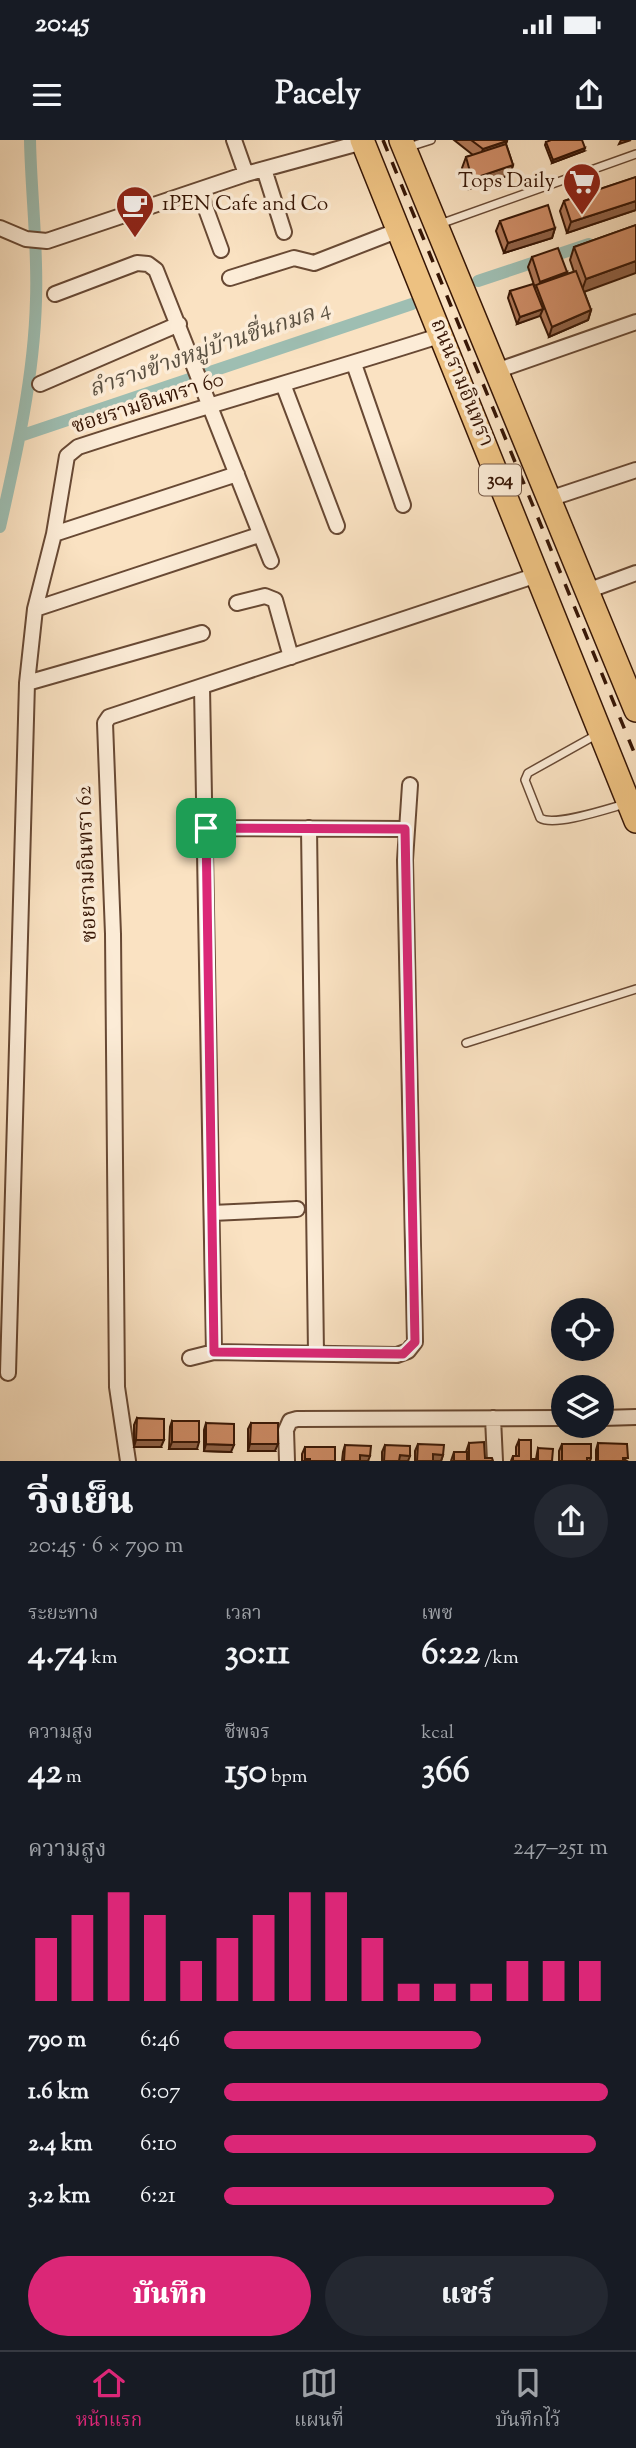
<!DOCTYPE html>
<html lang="th">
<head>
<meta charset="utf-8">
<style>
  :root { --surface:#171b24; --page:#242831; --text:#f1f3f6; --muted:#9ea1a6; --line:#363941; --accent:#db2777 }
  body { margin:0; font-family:"Sorts Mill Goudy","Noto Serif Thai",serif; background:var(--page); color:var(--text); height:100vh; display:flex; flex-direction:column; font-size:26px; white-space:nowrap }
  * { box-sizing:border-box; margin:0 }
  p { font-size:23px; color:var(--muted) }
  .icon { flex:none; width:38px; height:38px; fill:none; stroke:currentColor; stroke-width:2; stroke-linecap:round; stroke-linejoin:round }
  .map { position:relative; height:1321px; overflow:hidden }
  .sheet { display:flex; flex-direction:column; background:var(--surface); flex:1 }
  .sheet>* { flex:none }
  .fabs { position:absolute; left:551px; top:1158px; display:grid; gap:14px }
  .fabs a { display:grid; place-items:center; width:63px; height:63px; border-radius:50%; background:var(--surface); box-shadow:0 7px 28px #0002; font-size:35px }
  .pin { position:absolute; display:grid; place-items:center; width:60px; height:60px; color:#fff; margin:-30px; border-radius:14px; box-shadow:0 4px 10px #0006 }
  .round { display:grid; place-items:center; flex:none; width:74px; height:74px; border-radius:37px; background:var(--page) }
  .headline { display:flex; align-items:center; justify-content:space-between; height:119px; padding:0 28px }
  h1 { font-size:38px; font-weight:800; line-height:52px }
  .figures { display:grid; grid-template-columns:repeat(3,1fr); gap:10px; height:119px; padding:7px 28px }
  .figures div { display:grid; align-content:center }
  .figures b { font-size:35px; font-weight:800 }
  .figures small { font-size:19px; font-weight:400 }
  .figures p { font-size:19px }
  .chart { height:196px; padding:14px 28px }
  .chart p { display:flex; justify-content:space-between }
  .chart svg { width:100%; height:126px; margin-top:7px; stroke:var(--accent); stroke-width:6 }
  .cta { display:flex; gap:14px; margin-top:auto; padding:14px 28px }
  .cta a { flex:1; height:80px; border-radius:42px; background:var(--accent); color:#fff; font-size:28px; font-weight:800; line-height:80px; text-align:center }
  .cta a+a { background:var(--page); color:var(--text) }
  ul { padding:0 28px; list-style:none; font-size:23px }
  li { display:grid; grid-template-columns:112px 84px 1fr; align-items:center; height:52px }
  li i { height:18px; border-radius:9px; background:var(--accent) }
  .status { display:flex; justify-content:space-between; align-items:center; height:49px; padding:0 35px; background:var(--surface); direction:ltr }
  .status svg { height:19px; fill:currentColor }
  header { display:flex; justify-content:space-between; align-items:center; height:91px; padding:0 28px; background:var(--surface); font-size:32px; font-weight:800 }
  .tab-bar { display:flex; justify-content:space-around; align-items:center; height:98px; border-top:2px solid var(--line); background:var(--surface); font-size:19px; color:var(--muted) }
  .tab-bar a { display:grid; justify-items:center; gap:4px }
  .tab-bar .on { color:var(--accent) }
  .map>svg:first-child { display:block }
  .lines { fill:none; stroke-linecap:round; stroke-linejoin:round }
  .canal { stroke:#9ebeb2; stroke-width:12 }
  .lane-casing { stroke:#684934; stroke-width:10 }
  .street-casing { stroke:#684934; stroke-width:18 }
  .primary-casing { stroke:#371605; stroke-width:26 }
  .lane { stroke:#fcecd7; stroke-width:7 }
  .street { stroke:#fcecd7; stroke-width:14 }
  .primary { stroke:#edc181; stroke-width:23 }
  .rail { stroke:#371605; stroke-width:3.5; stroke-dasharray:12 12; stroke-linecap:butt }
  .wall { fill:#b17858; stroke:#371605; stroke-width:2 }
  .shaded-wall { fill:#906247; stroke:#371605; stroke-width:2 }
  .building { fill:#ce8c66; stroke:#371605; stroke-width:2 }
  .route-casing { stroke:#fff; stroke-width:14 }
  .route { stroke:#db2777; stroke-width:9 }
  .labels { text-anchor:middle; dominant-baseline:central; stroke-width:7; stroke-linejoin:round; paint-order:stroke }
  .shield { fill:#fcecd7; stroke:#725644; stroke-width:2 }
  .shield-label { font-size:19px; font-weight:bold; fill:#371605 }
  .poi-label { font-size:21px; fill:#371605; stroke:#fcecd7; text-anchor:end }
  .street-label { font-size:21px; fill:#371605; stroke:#fcecd7 }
  .water-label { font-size:23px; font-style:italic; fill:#5b5142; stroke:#fcecd7 }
</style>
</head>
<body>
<div class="status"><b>20:45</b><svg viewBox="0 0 49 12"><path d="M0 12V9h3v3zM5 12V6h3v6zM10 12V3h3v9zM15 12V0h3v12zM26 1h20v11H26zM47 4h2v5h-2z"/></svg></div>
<header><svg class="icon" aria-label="menu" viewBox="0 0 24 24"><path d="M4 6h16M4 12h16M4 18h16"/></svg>Pacely<svg class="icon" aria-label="share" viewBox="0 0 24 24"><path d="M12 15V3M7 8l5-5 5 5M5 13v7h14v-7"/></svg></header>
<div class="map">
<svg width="636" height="1321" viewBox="0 0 636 1321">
  <rect width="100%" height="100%" fill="#fae2c2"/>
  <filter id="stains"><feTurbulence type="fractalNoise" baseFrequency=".00286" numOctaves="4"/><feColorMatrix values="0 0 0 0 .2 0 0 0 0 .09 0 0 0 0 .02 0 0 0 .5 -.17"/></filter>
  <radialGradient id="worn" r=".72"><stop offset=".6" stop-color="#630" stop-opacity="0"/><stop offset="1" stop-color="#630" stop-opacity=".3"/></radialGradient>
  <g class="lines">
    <path class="canal" d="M478 141 589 104
      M20 296 412 164
      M0 387C17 312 34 237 36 160 38 107 31 53 30 0"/>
    <defs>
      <path id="lane" d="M409 7 431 0
        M440 84 636 14
        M596 595 528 633 525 640 540 678C554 687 607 669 625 664
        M466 903 636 849"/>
      <path id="street" d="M234 0 246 34
        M264 29 284 92
        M199 50 221 110
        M0 88 26 99 47 101 246 34 363 2
        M230 138 294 118 314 123 399 90
        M55 154 137 123 148 124 156 130 271 421
        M354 224 403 365
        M496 231 636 182
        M40 244 179 184
        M283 244 337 386
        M549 359 636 330
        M54 394 237 334
        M587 451 636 433
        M237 463 265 456 275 460 291 517
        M35 469 259 395
        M27 543 202 493
        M202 547 214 1212
        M206 688 405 689
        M309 688 316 1213
        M212 1073 297 1069
        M190 1218 214 1212 397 1215 408 1211 415 1202 405 720 410 645
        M8 1233 27 543 35 469 54 394 67 316 78 307C199 267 321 234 442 195
        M493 1278 495 1321
        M602 1278 636 1277
        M128 1321 117 1247 113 794 105 583 109 577 537 435
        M287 1321 286 1290 290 1281 297 1279 564 1278"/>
      <path id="primary" d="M362 0 636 681
        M401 0 636 570"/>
    </defs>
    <use href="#lane" class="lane-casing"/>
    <use href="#street" class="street-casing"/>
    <use href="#primary" class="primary-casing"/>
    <use href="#lane" class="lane"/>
    <use href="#street" class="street"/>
    <use href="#primary" class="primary"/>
    <path class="rail" d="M383 0 636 617"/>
  </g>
  <path class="wall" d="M454 0H507L506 4 513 25 510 35 469 49 462 28 466 17 473 15Z
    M546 2 584 11 552 23 545 5Z
    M636 37V70L567 93 560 71 564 61Z
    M500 81 555 88 552 98 504 113 496 91Z
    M636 85 584 151 591 170 588 180 549 197 540 175 517 184 508 158 510 151 535 148 528 127 532 117 567 132 566 134 574 132 570 120 574 107Z
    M137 1278 161 1307H134V1285Z
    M172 1281 197 1309H169L170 1287Z
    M206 1283 231 1312 204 1311V1290Z
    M251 1283 275 1311H248V1289Z
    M519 1300 531 1319H536L538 1308 552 1321H511L513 1316H516V1307Z
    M469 1303 485 1318 493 1321H451L454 1312H466Z
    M598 1303 627 1321H596V1310Z
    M418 1304 443 1315 441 1321H415V1311Z
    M562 1304 591 1318 590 1321H559V1311Z
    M345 1305 368 1321H342L343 1312Z
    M385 1305 408 1321H382V1312Z
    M305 1307 335 1321H302V1314Z"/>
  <path class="shaded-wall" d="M621 0H631L619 4Z
    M507 1 503 12 479 19 483 9Z
    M585 8 584 11 552 23 553 20Z
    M513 25 510 35 469 49 472 39Z
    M636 61V70L567 93 571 82Z
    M555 88 552 98 504 113 508 103Z
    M636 121V133L581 153 586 139Z
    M567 132 563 142 538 149 540 142Z
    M543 169 540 176 517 184 520 177Z
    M591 170 588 180 549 197 552 187Z
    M136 1300H164L161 1307H134Z
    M172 1302H199L197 1309H169Z
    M206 1304 234 1305 231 1312 204 1311Z
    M250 1304H278L275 1311H248Z
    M433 1314 443 1315 441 1321H431Z
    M360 1315 370 1316 368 1321H358Z
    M400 1315 410 1316 408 1321H398Z"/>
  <path class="building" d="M471 0H507V1L483 9Z
    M551 0H582L585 8 553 20 546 2Z
    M506 4 513 25 472 39 466 17Z
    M636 37V61L571 82 564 61Z
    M548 65 555 88 508 103 500 81Z
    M636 85V121L586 139 574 107Z
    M558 108 567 132 540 142 532 117Z
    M576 131 591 170 552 187 536 145Z
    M533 144 543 169 520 177 510 151Z
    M137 1278 164 1279V1300H136Z
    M172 1281H199V1302H172Z
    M206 1283 234 1284V1305L206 1304Z
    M251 1283H278V1304H250Z
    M519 1300H531V1319H538V1308L553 1309 552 1321H513V1316H519Z
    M484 1302 485 1318H492L493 1321H469V1303Z
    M598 1303 627 1304 628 1318H623V1321H598Z
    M418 1304 444 1305 443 1315 433 1314V1321H417Z
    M562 1304H591V1318H587V1321H562Z
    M345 1305 371 1306 370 1316 360 1315V1321H344Z
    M385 1305 410 1306V1316L400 1315 399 1321H384Z
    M305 1307H335V1321H310V1319H305Z
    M454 1312H467V1321H454Z"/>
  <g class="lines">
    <defs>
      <path id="route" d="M206 688 405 689 415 1202 403 1214 214 1212Z"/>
    </defs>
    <use href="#route" class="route-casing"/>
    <use href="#route" class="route"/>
  </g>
  <defs>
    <symbol id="supermarket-pin" viewBox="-11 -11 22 30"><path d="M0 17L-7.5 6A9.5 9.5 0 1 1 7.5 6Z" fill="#8f2418" stroke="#fcecd7"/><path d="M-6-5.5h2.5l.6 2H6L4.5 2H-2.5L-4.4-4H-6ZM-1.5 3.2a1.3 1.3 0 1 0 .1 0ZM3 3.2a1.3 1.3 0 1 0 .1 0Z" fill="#fff"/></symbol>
    <symbol id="cafe-pin" viewBox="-11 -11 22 30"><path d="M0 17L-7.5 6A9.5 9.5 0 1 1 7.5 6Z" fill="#8f2418" stroke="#fcecd7"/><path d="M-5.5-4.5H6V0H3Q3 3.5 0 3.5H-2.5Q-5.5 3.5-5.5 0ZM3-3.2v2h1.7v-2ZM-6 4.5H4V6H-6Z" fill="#fff"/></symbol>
  </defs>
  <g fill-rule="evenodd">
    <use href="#supermarket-pin" x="560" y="20" width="44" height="60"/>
    <use href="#cafe-pin" x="113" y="43" width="44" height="60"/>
  </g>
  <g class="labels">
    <rect class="shield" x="479" y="324.5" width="42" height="31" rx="5"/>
    <g class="shield-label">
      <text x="500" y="340">304</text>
    </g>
    <g class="poi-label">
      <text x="555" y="42">Tops Daily</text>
      <text x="162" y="65" text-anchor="start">1PEN Cafe and Co</text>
    </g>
    <g class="street-label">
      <text transform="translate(461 243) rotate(68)">ถนนรามอินทรา</text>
      <text transform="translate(148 264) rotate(-18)">ซอยรามอินทรา 60</text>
      <text transform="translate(88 724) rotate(-92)">ซอยรามอินทรา 62</text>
    </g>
    <g class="water-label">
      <text transform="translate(210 210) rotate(-19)">ลำรางข้างหมู่บ้านชื่นกมล 4</text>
    </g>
  </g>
  <rect width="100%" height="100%" filter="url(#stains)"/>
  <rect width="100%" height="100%" fill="url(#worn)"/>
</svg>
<div class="fabs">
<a><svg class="icon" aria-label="locate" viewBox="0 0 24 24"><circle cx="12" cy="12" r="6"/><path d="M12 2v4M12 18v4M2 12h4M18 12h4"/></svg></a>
<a><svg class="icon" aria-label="layers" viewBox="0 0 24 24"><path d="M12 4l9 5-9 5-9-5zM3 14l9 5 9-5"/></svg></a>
</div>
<div class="pin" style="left:206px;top:688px;background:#1e9e55"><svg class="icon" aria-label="arrive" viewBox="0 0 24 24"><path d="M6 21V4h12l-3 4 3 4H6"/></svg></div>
</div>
<section class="sheet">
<div class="headline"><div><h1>วิ่งเย็น</h1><p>20:45 · 6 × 790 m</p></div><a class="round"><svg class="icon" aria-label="share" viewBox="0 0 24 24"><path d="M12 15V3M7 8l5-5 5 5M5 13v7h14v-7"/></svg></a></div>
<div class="figures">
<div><p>ระยะทาง</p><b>4.74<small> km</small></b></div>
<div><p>เวลา</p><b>30:11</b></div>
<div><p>เพซ</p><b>6:22<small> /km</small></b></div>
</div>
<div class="figures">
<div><p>ความสูง</p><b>42<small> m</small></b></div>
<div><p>ชีพจร</p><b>150<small> bpm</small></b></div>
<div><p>kcal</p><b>366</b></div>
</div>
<div class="chart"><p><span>ความสูง</span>247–251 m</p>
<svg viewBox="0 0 160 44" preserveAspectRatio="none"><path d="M5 44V22M15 44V14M25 44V6M35 44V14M45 44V30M55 44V22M65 44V14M75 44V6M85 44V6M95 44V22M105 44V38M115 44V38M125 44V38M135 44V30M145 44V30M155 44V30"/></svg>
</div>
<ul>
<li><b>790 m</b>6:46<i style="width:67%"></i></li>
<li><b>1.6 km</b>6:07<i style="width:100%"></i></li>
<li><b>2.4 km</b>6:10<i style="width:97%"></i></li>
<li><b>3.2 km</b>6:21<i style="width:86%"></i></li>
</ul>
<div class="cta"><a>บันทึก</a><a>แชร์</a></div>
</section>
<nav class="tab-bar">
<a class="on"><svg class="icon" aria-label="home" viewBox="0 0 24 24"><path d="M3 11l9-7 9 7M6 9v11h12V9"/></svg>หน้าแรก</a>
<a><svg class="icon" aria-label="map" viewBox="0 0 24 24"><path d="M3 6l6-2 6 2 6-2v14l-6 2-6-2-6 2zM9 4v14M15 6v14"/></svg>แผนที่</a>
<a><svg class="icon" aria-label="saved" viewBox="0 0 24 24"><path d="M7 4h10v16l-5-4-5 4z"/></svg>บันทึกไว้</a>
</nav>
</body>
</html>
